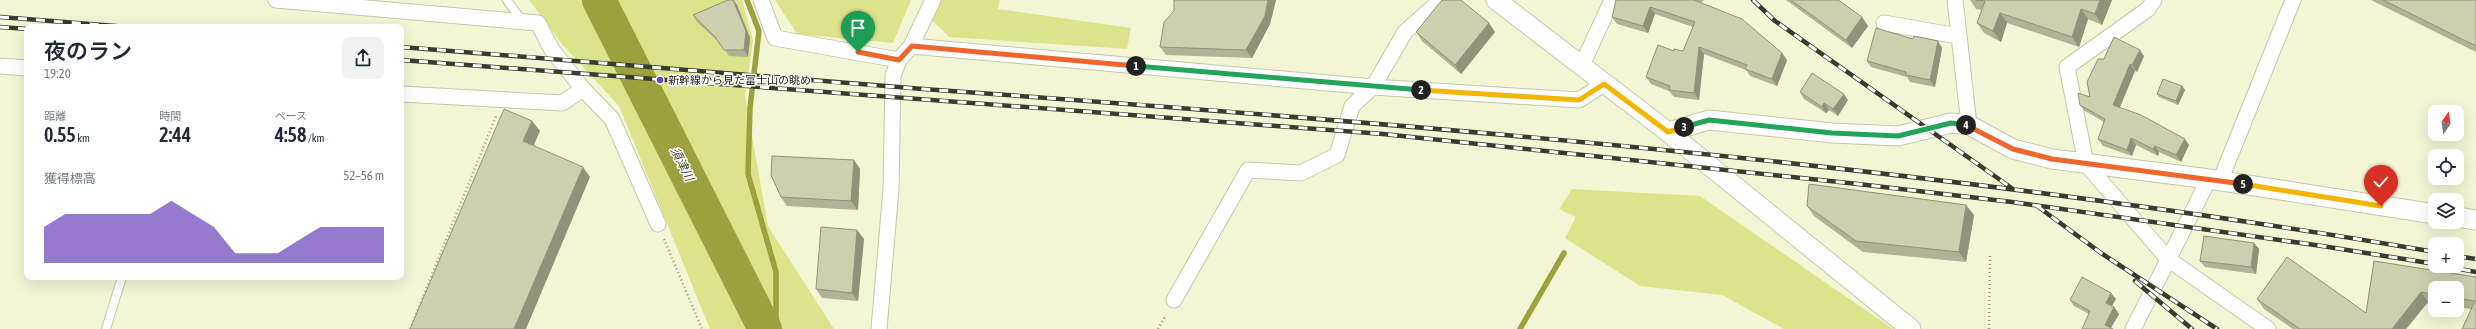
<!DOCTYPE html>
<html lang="ja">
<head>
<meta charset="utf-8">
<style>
  :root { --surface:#fff; --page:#f2f2f3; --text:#1f2937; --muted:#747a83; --accent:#6743bc }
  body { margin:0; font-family:"Asap Condensed","Noto Sans JP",sans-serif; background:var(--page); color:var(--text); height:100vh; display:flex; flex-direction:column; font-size:15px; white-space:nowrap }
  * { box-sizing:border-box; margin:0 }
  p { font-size:13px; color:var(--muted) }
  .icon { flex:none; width:22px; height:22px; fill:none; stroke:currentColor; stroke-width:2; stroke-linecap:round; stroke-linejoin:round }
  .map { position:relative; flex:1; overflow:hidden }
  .details { position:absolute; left:24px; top:24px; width:380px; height:256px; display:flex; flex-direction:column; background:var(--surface); border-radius:8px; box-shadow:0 4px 16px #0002 }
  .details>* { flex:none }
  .needle { width:26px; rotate:13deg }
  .buttons { position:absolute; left:2428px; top:105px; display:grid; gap:8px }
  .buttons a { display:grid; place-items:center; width:36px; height:36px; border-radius:8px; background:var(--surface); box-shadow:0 4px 16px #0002; font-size:20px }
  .pin { position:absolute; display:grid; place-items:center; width:34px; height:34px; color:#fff; margin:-41px -17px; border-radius:50% 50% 50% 0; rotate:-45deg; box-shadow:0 0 4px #0007 }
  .pin .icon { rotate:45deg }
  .km { position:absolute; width:20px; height:20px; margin:-10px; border-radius:50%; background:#222; color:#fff; font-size:11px; line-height:20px; text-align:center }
  .round { display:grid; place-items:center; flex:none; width:42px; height:42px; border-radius:8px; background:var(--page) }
  .overview { display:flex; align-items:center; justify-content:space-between; height:68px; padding:0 20px }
  h1 { font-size:22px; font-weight:600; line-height:30px }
  .figures { display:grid; grid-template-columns:repeat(3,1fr); gap:6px; height:68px; padding:4px 20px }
  .figures div { display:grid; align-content:center }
  .figures b { font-size:20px; font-weight:600 }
  .figures small { font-size:11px; font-weight:400 }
  .figures p { font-size:11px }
  .chart { height:112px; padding:8px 20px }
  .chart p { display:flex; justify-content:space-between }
  .chart svg { width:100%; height:72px; margin-top:4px; fill:var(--accent); opacity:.7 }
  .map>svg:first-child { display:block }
  .green { fill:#dde38b }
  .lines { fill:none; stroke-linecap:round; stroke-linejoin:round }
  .stream { stroke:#9ca13f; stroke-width:5.5 }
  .river { stroke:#9ca13f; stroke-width:34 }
  .service-casing { stroke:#c5c8a8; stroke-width:10 }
  .minor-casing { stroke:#c5c8a8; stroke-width:17 }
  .tertiary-casing { stroke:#c5c8a8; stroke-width:21 }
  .path { stroke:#9a9d84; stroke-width:2.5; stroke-dasharray:1 3; stroke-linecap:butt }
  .service { stroke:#fff; stroke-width:8 }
  .minor { stroke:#fff; stroke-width:15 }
  .tertiary { stroke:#fff; stroke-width:19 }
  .rail-casing { stroke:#393b2c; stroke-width:4.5 }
  .rail { stroke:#fff; stroke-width:3; stroke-dasharray:9; stroke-linecap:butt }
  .wall { fill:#b0b396 }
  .shaded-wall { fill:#90927a }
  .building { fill:#cdd0af; stroke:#90927a }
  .split-1-casing { stroke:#fff; stroke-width:8 }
  .split-2-casing { stroke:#fff; stroke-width:8 }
  .split-3-casing { stroke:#fff; stroke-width:8 }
  .split-4-casing { stroke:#fff; stroke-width:8 }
  .split-5-casing { stroke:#fff; stroke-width:8 }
  .split-6-casing { stroke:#fff; stroke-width:8 }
  .split-1 { stroke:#f0652b; stroke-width:5 }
  .split-2 { stroke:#22a559; stroke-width:5 }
  .split-3 { stroke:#f5b400; stroke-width:5 }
  .split-4 { stroke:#22a559; stroke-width:5 }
  .split-5 { stroke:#f0652b; stroke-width:5 }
  .split-6 { stroke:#f5b400; stroke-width:5 }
  .poi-dot { fill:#6743bc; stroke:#fff; stroke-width:1.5 }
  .labels { text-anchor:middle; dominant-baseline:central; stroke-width:3; stroke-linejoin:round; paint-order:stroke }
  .poi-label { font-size:11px; fill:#1c1d11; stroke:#fff; text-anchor:start }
  .water-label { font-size:12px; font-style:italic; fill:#41441b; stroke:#fff }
</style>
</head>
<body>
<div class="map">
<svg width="2476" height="329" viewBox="0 0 2476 329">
  <rect width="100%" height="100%" fill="#f3f6d4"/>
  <path class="green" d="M529 0H742L753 40 745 96 768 226 834 329H710L619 106 562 44Z
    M775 0H911L893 43 797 34Z
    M941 0H1000L998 9 1131 28 1127 49 949 37 932 20Z
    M1572 189 1700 196 1893 329H1784L1722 295 1640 286 1565 238 1576 217 1559 209Z"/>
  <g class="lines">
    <path class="stream" d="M747 0 759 31 750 108 748 174 776 272V329
      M1520 329 1564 253"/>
    <path class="river" d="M599 0 765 329"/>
    <defs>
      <path id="service" d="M507 0 522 21
        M106 329 122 277"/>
      <path id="minor" d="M276 0 538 23 552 50 583 89
        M761 0 775 38 899 60
        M1955 0 1969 125
        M2154 0 2148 9 2067 67 2086 164 2168 259 2268 329
        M1884 23 1958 36
        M911 46 1373 87 1579 100 1604 84
        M1582 65 1612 0
        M0 66 27 68
        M401 94 562 103 583 89 612 119 658 224
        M2220 181 2293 0
        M1174 300 1248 170 1301 173 1337 155 1352 106 1373 87 1405 32 1441 0
        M879 329 891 189 893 76 899 60 911 46 933 0
        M2133 329 2209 179"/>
      <path id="tertiary" d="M1496 0 1668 132 1911 329
        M1668 132 1709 120 1832 133 1898 136 1951 123 1969 125 2013 149 2052 159 2209 179 2435 214
        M2457 217 2476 220"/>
    </defs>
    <use href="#service" class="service-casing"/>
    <use href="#minor" class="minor-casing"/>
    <use href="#tertiary" class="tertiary-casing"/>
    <path class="path" d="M664 239 702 329
      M410 329 496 116
      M1158 329 1166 315
      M1989 329 1990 255"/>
    <use href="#service" class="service"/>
    <use href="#minor" class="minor"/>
    <use href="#tertiary" class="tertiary"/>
    <defs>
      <path id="rail" d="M1753 0 1775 21 2013 189
        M0 17 128 27
        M0 27 27 29
        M401 47C575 60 749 76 923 89 1429 125 1935 166 2435 252
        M401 60 1383 134 1858 184 2012 202 2322 246 2435 264
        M2037 206 2101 253 2217 329
        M2457 256 2476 259
        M2444 266 2476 272
        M2135 281 2192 329"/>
    </defs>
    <use href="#rail" class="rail-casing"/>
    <use href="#rail" class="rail"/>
  </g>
  <path class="wall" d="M728 0H734L737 5 750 38 748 57 729 56 720 43 697 22 693 15Z
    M1174 0H1276L1270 24 1252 58 1166 55 1160 47 1174 11Z
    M1616 0H1704L1701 3 1782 53 1787 60 1777 86 1750 76 1746 70 1704 54 1699 100 1674 97 1669 91 1651 84 1646 77 1674 51H1683L1693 27 1655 14 1648 33 1617 24 1612 17Z
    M1786 0H1838L1862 17 1868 26 1852 48Z
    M1970 0H2112L2102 25 2088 19 2079 47 2007 23 2001 42 1984 33 1977 23 1982 10 1976 9Z
    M2371 0H2476V52Z
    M1416 32H1495L1461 74 1422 41Z
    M1913 39 1942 48 1935 87 1910 82 1907 77 1871 67 1867 61Z
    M2144 56 2137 72 2135 71 2119 108 2189 145 2181 162 2159 152 2158 156 2136 145 2132 156 2103 146 2098 139 2104 122 2085 111 2080 105 2090 97 2087 82Z
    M2182 86 2185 90 2178 105 2159 97 2157 94Z
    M1800 92 1848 100 1838 116 1829 110 1826 113 1804 99Z
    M854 160 860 169 858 210 787 206 781 197Z
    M1807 206 1974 215 1966 262 1863 252 1814 216Z
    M857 230 864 239 858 301 822 298 816 289Z
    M2254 243 2259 249 2256 274 2205 267 2200 261Z
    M2374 261 2476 277V329L2471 309 2457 307V288H2435V303L2428 302 2406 329H2293L2264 309 2257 299 2366 313Z
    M2116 299 2112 306 2114 307 2119 314 2111 328 2089 314 2074 306 2070 300Z"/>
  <path class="shaded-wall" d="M733 0 737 5 750 38 748 57 744 50Z
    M1268 0H1276L1270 24 1252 58 1246 50Z
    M2100 0H2112L2102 25 2095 14Z
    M1650 7 1655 14 1648 33 1643 26Z
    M2081 9 2088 19 2079 47 2072 37Z
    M2000 13 2007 23 2001 42 1993 31Z
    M1862 17 1868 26 1852 48 1846 40Z
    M1489 23 1495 32 1461 74 1455 65Z
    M1938 41 1942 48 1935 87 1930 80Z
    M1699 47 1704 54 1699 100 1694 93Z
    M2140 50 2144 56 2137 72 2132 65Z
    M1782 53 1787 60 1777 86 1772 79Z
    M2130 64 2135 71 2118 112 2113 105Z
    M2182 86 2185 90 2178 105 2176 101Z
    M1844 94 1848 100 1838 116 1833 109Z
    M1824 103 1829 110 1826 113 1822 107Z
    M532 121 540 131 531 152 523 141Z
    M2131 138 2136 145 2132 156 2127 150Z
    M2185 139 2189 145 2181 162 2176 155Z
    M2155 146 2159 152 2158 156 2153 149Z
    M854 160 860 169 858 210 851 201Z
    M583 167 590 177 526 329H514Z
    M1966 205 1974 215 1966 262 1959 252Z
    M857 230 864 239 858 301 852 293Z
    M2254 243 2259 249 2256 274 2251 267Z
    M2421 292 2428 302 2406 329H2392Z
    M2111 293 2116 299 2110 309 2106 303Z
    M2114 307 2119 314 2110 329 2105 325Z"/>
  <path class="building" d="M728 0H733L746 31 744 50H724L715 37 693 15Z
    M1174 0H1268L1265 16 1246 50 1160 47 1164 22 1174 11Z
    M1442 0H1461L1489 23 1455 65 1416 32Z
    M1616 0H1694L1742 19 1782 53 1772 79 1745 69 1747 65 1699 47 1694 93 1669 90 1670 86 1646 77 1658 45 1674 51V49L1683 51 1695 22 1650 7 1643 26 1612 17Z
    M1791 0H1838L1862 17 1846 40Z
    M1976 0H2100L2095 14 2081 9 2072 37 2000 13 1993 31 1977 23 1985 1Z
    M2383 0H2476V46Z
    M1876 28 1913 39 1914 36 1938 41 1930 80 1906 75V72L1867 61Z
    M2114 37 2140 50 2132 65 2130 64 2113 105 2141 115 2185 139 2176 155 2155 146 2153 149 2131 138 2127 150 2098 139 2105 119 2080 105 2078 93 2090 97 2087 82 2098 59H2104Z
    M1812 73 1844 94 1833 109 1824 103 1822 107 1800 92Z
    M2163 79 2182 86 2176 101 2157 94Z
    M504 109 532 121 523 141 583 167 514 329H410Z
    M772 156 854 160 851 201 781 197 771 175Z
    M1809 184 1966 205 1959 252 1856 241 1807 206Z
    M821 227 857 230 852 293 816 289Z
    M2204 236 2254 243 2251 267 2200 261Z
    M2287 257 2366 313 2374 261 2476 277V329H2462L2475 301 2457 298V288H2435V295L2421 292 2392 329H2300L2257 299Z
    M2082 277 2111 293 2106 303 2114 307 2105 325 2113 329H2082L2090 311 2070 300Z"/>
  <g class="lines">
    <defs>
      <path id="split-1" d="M858 52 899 60 912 46 1136 66"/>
      <path id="split-2" d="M1136 66 1421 90"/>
      <path id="split-3" d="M1421 90 1579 100 1604 84 1668 132 1684 127"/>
      <path id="split-4" d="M1684 127 1709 120 1832 133 1898 136 1951 123 1966 125"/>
      <path id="split-5" d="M1966 125 2013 149 2052 159 2243 184"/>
      <path id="split-6" d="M2243 184 2381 206"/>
    </defs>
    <use href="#split-1" class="split-1-casing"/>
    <use href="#split-2" class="split-2-casing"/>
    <use href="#split-3" class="split-3-casing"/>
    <use href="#split-4" class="split-4-casing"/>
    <use href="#split-5" class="split-5-casing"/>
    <use href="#split-6" class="split-6-casing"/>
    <use href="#split-1" class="split-1"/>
    <use href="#split-2" class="split-2"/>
    <use href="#split-3" class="split-3"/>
    <use href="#split-4" class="split-4"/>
    <use href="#split-5" class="split-5"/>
    <use href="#split-6" class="split-6"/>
  </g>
  <circle class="poi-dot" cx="660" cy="80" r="4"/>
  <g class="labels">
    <g class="poi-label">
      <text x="668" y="80">新幹線から見た富士山の眺め</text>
    </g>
    <g class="water-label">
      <text transform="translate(682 164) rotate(63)">須津川</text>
    </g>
  </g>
</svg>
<div class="buttons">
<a><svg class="needle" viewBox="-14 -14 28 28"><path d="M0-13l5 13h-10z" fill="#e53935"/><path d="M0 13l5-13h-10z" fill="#747a83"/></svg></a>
<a><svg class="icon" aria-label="locate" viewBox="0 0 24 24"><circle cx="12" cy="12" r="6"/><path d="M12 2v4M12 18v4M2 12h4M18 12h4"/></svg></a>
<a><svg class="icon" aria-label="layers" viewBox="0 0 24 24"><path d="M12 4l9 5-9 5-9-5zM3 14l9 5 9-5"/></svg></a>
<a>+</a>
<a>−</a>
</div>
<div class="pin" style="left:858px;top:52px;background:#1e9e55"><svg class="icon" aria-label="arrive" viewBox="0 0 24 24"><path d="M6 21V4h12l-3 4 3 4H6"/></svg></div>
<div class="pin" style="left:2381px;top:206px;background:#d93025"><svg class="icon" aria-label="check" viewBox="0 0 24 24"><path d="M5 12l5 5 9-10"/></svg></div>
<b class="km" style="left:1136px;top:66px">1</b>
<b class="km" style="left:1421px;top:90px">2</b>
<b class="km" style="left:1684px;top:127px">3</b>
<b class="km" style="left:1966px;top:125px">4</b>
<b class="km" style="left:2243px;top:184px">5</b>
<section class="details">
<div class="overview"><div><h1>夜のラン</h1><p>19:20</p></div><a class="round"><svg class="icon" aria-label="share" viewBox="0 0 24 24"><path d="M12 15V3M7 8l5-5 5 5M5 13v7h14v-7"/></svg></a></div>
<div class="figures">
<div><p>距離</p><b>0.55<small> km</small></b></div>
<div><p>時間</p><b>2:44</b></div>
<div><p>ペース</p><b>4:58<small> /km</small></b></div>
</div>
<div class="chart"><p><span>獲得標高</span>52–56 m</p>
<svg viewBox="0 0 160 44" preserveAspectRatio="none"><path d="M0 44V22L10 14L20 14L30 14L40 14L50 14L60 6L70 14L80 22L90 38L100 38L110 38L120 30L130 22L140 22L150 22L160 22V44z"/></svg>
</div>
</section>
</div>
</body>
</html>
